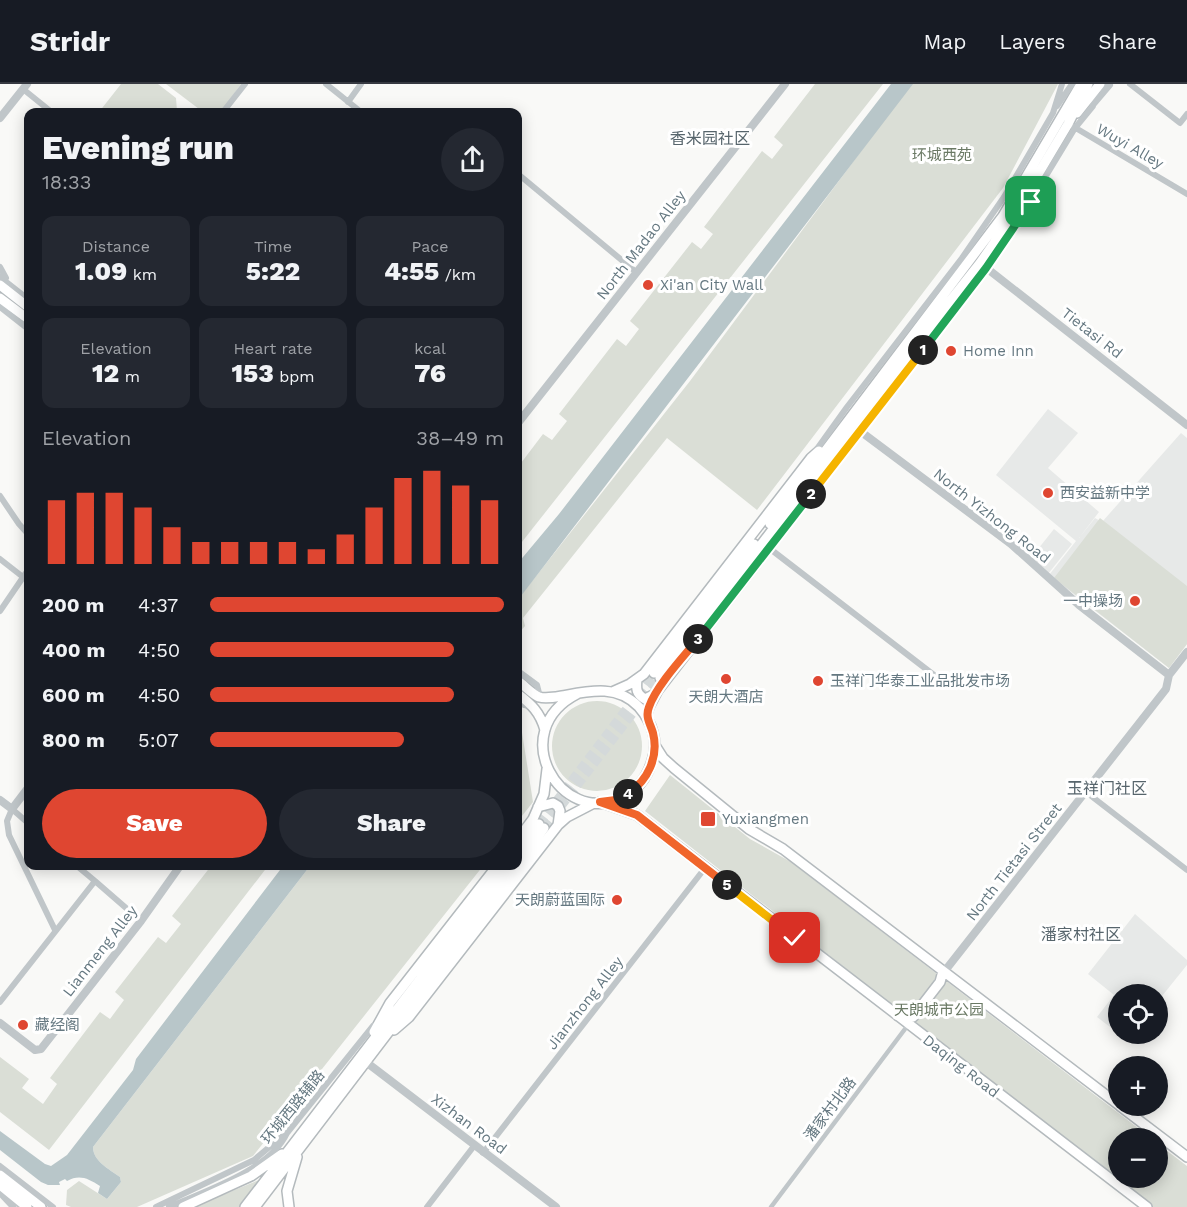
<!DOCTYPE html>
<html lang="en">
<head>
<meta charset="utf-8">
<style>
  :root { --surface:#171b24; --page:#242831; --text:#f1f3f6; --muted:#9ea1a6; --line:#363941; --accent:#df4631 }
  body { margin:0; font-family:"Work Sans","Noto Sans SC",sans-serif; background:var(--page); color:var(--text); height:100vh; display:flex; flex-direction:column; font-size:22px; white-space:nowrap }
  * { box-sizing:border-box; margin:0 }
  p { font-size:20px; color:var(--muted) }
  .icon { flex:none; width:33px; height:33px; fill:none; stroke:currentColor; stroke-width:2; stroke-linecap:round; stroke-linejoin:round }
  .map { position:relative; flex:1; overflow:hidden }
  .details { position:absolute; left:24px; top:24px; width:498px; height:762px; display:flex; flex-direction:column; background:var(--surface); border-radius:12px; box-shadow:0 3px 15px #0003 }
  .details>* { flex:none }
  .controls { position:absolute; left:1108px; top:900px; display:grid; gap:12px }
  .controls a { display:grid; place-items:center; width:60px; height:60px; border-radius:50%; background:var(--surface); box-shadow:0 3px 15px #0003; font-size:30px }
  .pin { position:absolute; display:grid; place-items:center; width:51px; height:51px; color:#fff; margin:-26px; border-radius:12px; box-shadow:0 3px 9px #0006 }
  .km { position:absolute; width:30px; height:30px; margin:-15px; border-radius:50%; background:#222; color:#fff; font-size:16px; line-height:30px; text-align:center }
  .round { display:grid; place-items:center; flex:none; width:63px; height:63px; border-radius:32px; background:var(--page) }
  .head { display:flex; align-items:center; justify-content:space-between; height:102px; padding:0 18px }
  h1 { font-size:33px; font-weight:800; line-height:45px }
  .stats { display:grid; grid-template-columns:repeat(3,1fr); gap:9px; height:102px; padding:6px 18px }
  .stats div { display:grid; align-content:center; border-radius:12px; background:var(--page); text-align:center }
  .stats b { font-size:26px; font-weight:800 }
  .stats small { font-size:16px; font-weight:400 }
  .stats p { font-size:16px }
  .chart { height:168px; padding:12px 18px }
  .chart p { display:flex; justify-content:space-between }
  .chart svg { width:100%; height:108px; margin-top:6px; stroke:var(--accent); stroke-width:6 }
  .cta { display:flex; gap:12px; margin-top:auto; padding:12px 18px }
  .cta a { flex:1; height:69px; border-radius:36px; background:var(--accent); color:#fff; font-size:24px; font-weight:800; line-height:69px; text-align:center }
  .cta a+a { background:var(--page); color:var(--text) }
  ul { padding:0 18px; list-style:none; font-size:20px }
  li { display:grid; grid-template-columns:96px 72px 1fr; align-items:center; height:45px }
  li i { height:15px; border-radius:8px; background:var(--accent) }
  header { display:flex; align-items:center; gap:36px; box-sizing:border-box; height:84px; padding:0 30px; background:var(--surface); border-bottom:2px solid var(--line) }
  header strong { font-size:28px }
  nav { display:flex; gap:33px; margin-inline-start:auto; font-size:21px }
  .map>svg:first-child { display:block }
  .built { fill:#e7e9e8 }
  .green { fill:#daded6 }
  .water { fill:#b8c6c9 }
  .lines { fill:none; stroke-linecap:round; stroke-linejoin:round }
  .primary-tunnel { stroke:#d4d9da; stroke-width:9; stroke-dasharray:9 4.5; stroke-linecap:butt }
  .primary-casing { stroke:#b4babd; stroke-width:12 }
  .pedestrian { stroke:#c0c6c9; stroke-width:4.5 }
  .minor { stroke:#c0c6c9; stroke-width:6 }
  .tertiary { stroke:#c0c6c9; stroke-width:8 }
  .primary { stroke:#fff; stroke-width:9 }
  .split-1-casing { stroke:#fff; stroke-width:12 }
  .split-2-casing { stroke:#fff; stroke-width:12 }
  .split-3-casing { stroke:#fff; stroke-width:12 }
  .split-4-casing { stroke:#fff; stroke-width:12 }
  .split-5-casing { stroke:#fff; stroke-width:12 }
  .split-6-casing { stroke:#fff; stroke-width:12 }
  .split-1 { stroke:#22a559; stroke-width:8 }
  .split-2 { stroke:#f5b400; stroke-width:8 }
  .split-3 { stroke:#22a559; stroke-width:8 }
  .split-4 { stroke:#f0652b; stroke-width:8 }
  .split-5 { stroke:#f0652b; stroke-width:8 }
  .split-6 { stroke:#f5b400; stroke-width:8 }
  .poi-dot { fill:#df4631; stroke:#fff; stroke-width:2 }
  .labels { text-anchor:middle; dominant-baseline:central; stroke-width:6; stroke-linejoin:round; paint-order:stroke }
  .street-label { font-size:15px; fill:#657881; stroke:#fff }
  .park-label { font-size:15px; fill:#6a7964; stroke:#fff }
  .poi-label { font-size:15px; fill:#657881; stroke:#fff; text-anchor:start }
  .neighbourhood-label { font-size:16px; fill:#57656c; stroke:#fff }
</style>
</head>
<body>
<header>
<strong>Stridr</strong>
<nav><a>Map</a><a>Layers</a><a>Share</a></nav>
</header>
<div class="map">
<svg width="1187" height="1123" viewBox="0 0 1187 1123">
  <rect width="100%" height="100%" fill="#f9f9f7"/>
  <path class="built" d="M1048 325 1078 349 1048 384 1099 428 1079 454 1095 434 1102 438 1181 349 1187 354V560L1169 584 1049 491 1076 457 996 391Z
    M1054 445 1072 460 1048 490 1030 475Z
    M1135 830 1187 876V881L1158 917V910H1119V950H1132L1127 956 1097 933 1114 911 1088 890Z"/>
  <path class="green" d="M121 0H158L176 14 177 27 99 28Z
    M166 0H241L221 28H203Z
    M815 0H883L518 463V383L543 350 552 356 567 337 559 330 617 255 626 262 639 245 630 237 692 158 701 165 713 150 704 143 762 67 772 75 783 61 774 53Z
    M911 0H1058L1003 104 757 426 667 354 523 534 525 542 518 550V515L690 297Z
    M1100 434 1187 502V560L1169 584 1054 494Z
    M552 662a45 45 0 1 1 90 0a45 45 0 1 1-90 0Z
    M518 639 521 642 533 718 518 737Z
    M670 691 750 755 791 778 1151 1054H1119V1094H1158V1060L1187 1082V1123H1152L918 944 910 935 645 727Z
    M211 782H218L222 784 224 782H268L49 1066 0 1028V973L29 995 22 1004 43 1020 57 1000 50 994 100 928 110 935 124 916 115 908 158 853 166 859 181 840 172 832Z
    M310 782H483L253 1072 137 1123H71L66 1121 67 1106 79 1097 107 1115 121 1098 120 1093C109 1085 93 1077 93 1063Z
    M264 1094 241 1123H193Z"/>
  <path class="water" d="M891 0H913L518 516V479L559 430Z
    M283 782H310L93 1063C93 1077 109 1085 120 1093L121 1098 107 1115 98 1109 100 1102C88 1094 79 1090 67 1097L65 1095 59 1098 60 1101H48L41 1098 0 1066V1047L45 1080 51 1082 67 1071 133 986 136 975Z"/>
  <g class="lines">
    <path class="primary-tunnel" d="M539 740 654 589
      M544 744 660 594"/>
    <defs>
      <path id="primary" d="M1077 29 1100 0
        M0 201 28 223
        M0 214 28 235
        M770 440 1003 132 1081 0
        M654 589 754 460
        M660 594 852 341 980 179 1015 129 1068 40 1088 0
        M637 595C636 605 636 610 645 615L655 610
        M518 597C524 601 532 610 539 613 546 615 556 613 562 612 589 607 617 600 639 623 652 638 659 658 652 677 647 694 636 707 621 714 560 743 505 647 577 610
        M612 608 630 600 644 590 811 374 819 367
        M518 610C531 620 540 628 545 646
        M646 633 649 623 658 606 822 395 831 375
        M656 663 663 674 674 684 749 745 783 765 1119 1021
        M600 718 637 731 1147 1123
        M538 723 553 719 558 722 560 727 558 741
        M518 755 533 735 544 710 547 685
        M518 768 539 740
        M518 779 544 744
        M898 932 904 934 913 933 940 898 943 887
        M394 946 409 933 558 741 567 733 594 719
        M374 948 390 919 497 782
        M1120 1022 1187 1073
        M0 1091 41 1123
        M0 1101 27 1123
        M183 1123 251 1092 282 1070
        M245 1123 507 782
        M255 1123 515 782
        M289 1123 287 1107 297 1073"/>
    </defs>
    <use href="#primary" class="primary-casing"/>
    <path class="pedestrian" d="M771 1123 908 941"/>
    <path class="minor" d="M326 0 361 28
      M1130 0 1180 39 1187 30
      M23 5 49 26 48 28
      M348 18 361 0
      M1093 21 1110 1
      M1057 22 1072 0
      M223 28 245 0
      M1074 43 1187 110
      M518 90 636 188
      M0 183 6 194
      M0 193 28 215
      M0 223 28 245
      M814 369 847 323 962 174 1004 113 1053 29 1062 0
      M828 387 986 184 1015 143 1075 44 1093 22 1096 7 1107 0
      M0 412 19 440 28 450
      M769 464 943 598
      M0 475 23 493
      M0 527 28 486
      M518 587 537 601 540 613
      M518 616 524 621 530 622
      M1086 708 1187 786
      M12 725 7 737 9 751 55 846
      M12 725 28 739
      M77 782 95 797
      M0 918 95 797 141 837
      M483 1069 705 784
      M0 1082 53 1123
      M0 1109 13 1123
      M7 1114 22 1122
      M156 1123 254 1076 286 1049
      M169 1123C205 1107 270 1086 287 1049L373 942
      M427 1123 474 1062"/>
    <path class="tertiary" d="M0 34 27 0
      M980 179 1187 341
      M518 339 785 0
      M852 341 1011 460 1079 521 1169 591
      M0 716 12 725 28 704
      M944 888 1166 605 1169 591 1187 568
      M0 939 35 966 41 965 141 837 180 782
      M366 978 556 1123"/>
    <use href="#primary" class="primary"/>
  </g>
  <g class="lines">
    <defs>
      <path id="split-1" d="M923 266 986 184 1031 118"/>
      <path id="split-2" d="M811 410 923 266"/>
      <path id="split-3" d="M698 555 811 410"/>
      <path id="split-4" d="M628 710C648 696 659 673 653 649 650 639 645 633 649 623 656 602 684 572 698 555"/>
      <path id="split-5" d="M628 710 616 716 600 718 637 731 727 801"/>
      <path id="split-6" d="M727 801 795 854"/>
    </defs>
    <use href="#split-1" class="split-1-casing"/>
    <use href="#split-2" class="split-2-casing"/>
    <use href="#split-3" class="split-3-casing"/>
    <use href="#split-4" class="split-4-casing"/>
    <use href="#split-5" class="split-5-casing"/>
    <use href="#split-6" class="split-6-casing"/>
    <use href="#split-1" class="split-1"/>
    <use href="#split-2" class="split-2"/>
    <use href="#split-3" class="split-3"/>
    <use href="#split-4" class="split-4"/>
    <use href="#split-5" class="split-5"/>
    <use href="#split-6" class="split-6"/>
  </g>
  <g class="poi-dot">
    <circle cx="648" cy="201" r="6"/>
    <circle cx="951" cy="267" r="6"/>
    <circle cx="1048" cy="409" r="6"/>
    <circle cx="1135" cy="517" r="6"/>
    <circle cx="726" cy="595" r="6"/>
    <circle cx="818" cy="597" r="6"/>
    <rect x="700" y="727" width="16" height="16" rx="3"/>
    <circle cx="617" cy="816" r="6"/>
    <circle cx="23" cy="941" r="6"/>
  </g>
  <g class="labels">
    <g class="street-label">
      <text transform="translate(1130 62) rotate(30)">Wuyi Alley</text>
      <text transform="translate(641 161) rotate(-52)">North Madao Alley</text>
      <text transform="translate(1092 249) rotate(38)">Tietasi Rd</text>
      <text transform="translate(992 432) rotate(38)">North Yizhong Road</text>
      <text transform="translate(1014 778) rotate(-52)">North Tietasi Street</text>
      <text transform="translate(100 867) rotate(-52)">Lianmeng Alley</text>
      <text transform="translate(585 919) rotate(-52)">Jianzhong Alley</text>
      <text transform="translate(961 982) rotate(38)">Daqing Road</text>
      <text transform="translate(293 1023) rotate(-51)">环城西路辅路</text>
      <text transform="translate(830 1025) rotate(-53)">潘家村北路</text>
      <text transform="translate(469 1040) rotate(37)">Xizhan Road</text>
    </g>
    <g class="park-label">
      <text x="942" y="71">环城西苑</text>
      <text x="939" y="926">天朗城市公园</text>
    </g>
    <g class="poi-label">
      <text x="660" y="201">Xi'an City Wall</text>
      <text x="963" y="267">Home Inn</text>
      <text x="1060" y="409">西安益新中学</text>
      <text x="1123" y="517" text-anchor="end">一中操场</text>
      <text x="830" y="597">玉祥门华泰工业品批发市场</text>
      <text x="726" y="613" text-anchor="middle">天朗大酒店</text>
      <text x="722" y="735">Yuxiangmen</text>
      <text x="605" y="816" text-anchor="end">天朗蔚蓝国际</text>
      <text x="35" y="941">藏经阁</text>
    </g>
    <g class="neighbourhood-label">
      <text x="710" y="54">香米园社区</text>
      <text x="1107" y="704">玉祥门社区</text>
      <text x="1081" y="850">潘家村社区</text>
    </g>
  </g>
</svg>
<div class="controls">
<a><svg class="icon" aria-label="locate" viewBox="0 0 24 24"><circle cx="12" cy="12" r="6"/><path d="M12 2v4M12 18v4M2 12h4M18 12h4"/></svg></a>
<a>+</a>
<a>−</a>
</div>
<div class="pin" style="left:1031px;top:118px;background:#1e9e55"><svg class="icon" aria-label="arrive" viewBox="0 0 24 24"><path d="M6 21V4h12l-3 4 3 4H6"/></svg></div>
<div class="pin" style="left:795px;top:854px;background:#d93025"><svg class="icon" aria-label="check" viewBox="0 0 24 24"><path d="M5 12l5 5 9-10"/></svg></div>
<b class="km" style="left:923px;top:266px">1</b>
<b class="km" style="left:811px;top:410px">2</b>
<b class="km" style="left:698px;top:555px">3</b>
<b class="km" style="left:628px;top:710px">4</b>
<b class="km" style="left:727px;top:801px">5</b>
<section class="details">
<div class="head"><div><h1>Evening run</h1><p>18:33</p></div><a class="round"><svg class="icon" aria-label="share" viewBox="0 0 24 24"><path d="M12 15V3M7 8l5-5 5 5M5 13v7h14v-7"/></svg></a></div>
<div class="stats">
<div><p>Distance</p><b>1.09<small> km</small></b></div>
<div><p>Time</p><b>5:22</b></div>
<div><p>Pace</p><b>4:55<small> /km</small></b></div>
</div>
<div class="stats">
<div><p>Elevation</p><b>12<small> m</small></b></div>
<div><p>Heart rate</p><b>153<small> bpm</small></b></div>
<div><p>kcal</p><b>76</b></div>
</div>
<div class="chart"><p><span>Elevation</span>38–49 m</p>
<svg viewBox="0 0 160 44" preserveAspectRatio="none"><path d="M5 44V18M15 44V15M25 44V15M35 44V21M45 44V29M55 44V35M65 44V35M75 44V35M85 44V35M95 44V38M105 44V32M115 44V21M125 44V9M135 44V6M145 44V12M155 44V18"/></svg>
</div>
<ul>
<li><b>200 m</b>4:37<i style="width:100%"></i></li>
<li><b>400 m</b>4:50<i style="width:83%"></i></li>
<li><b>600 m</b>4:50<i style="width:83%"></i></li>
<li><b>800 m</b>5:07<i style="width:66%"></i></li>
</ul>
<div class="cta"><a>Save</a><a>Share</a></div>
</section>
</div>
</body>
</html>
